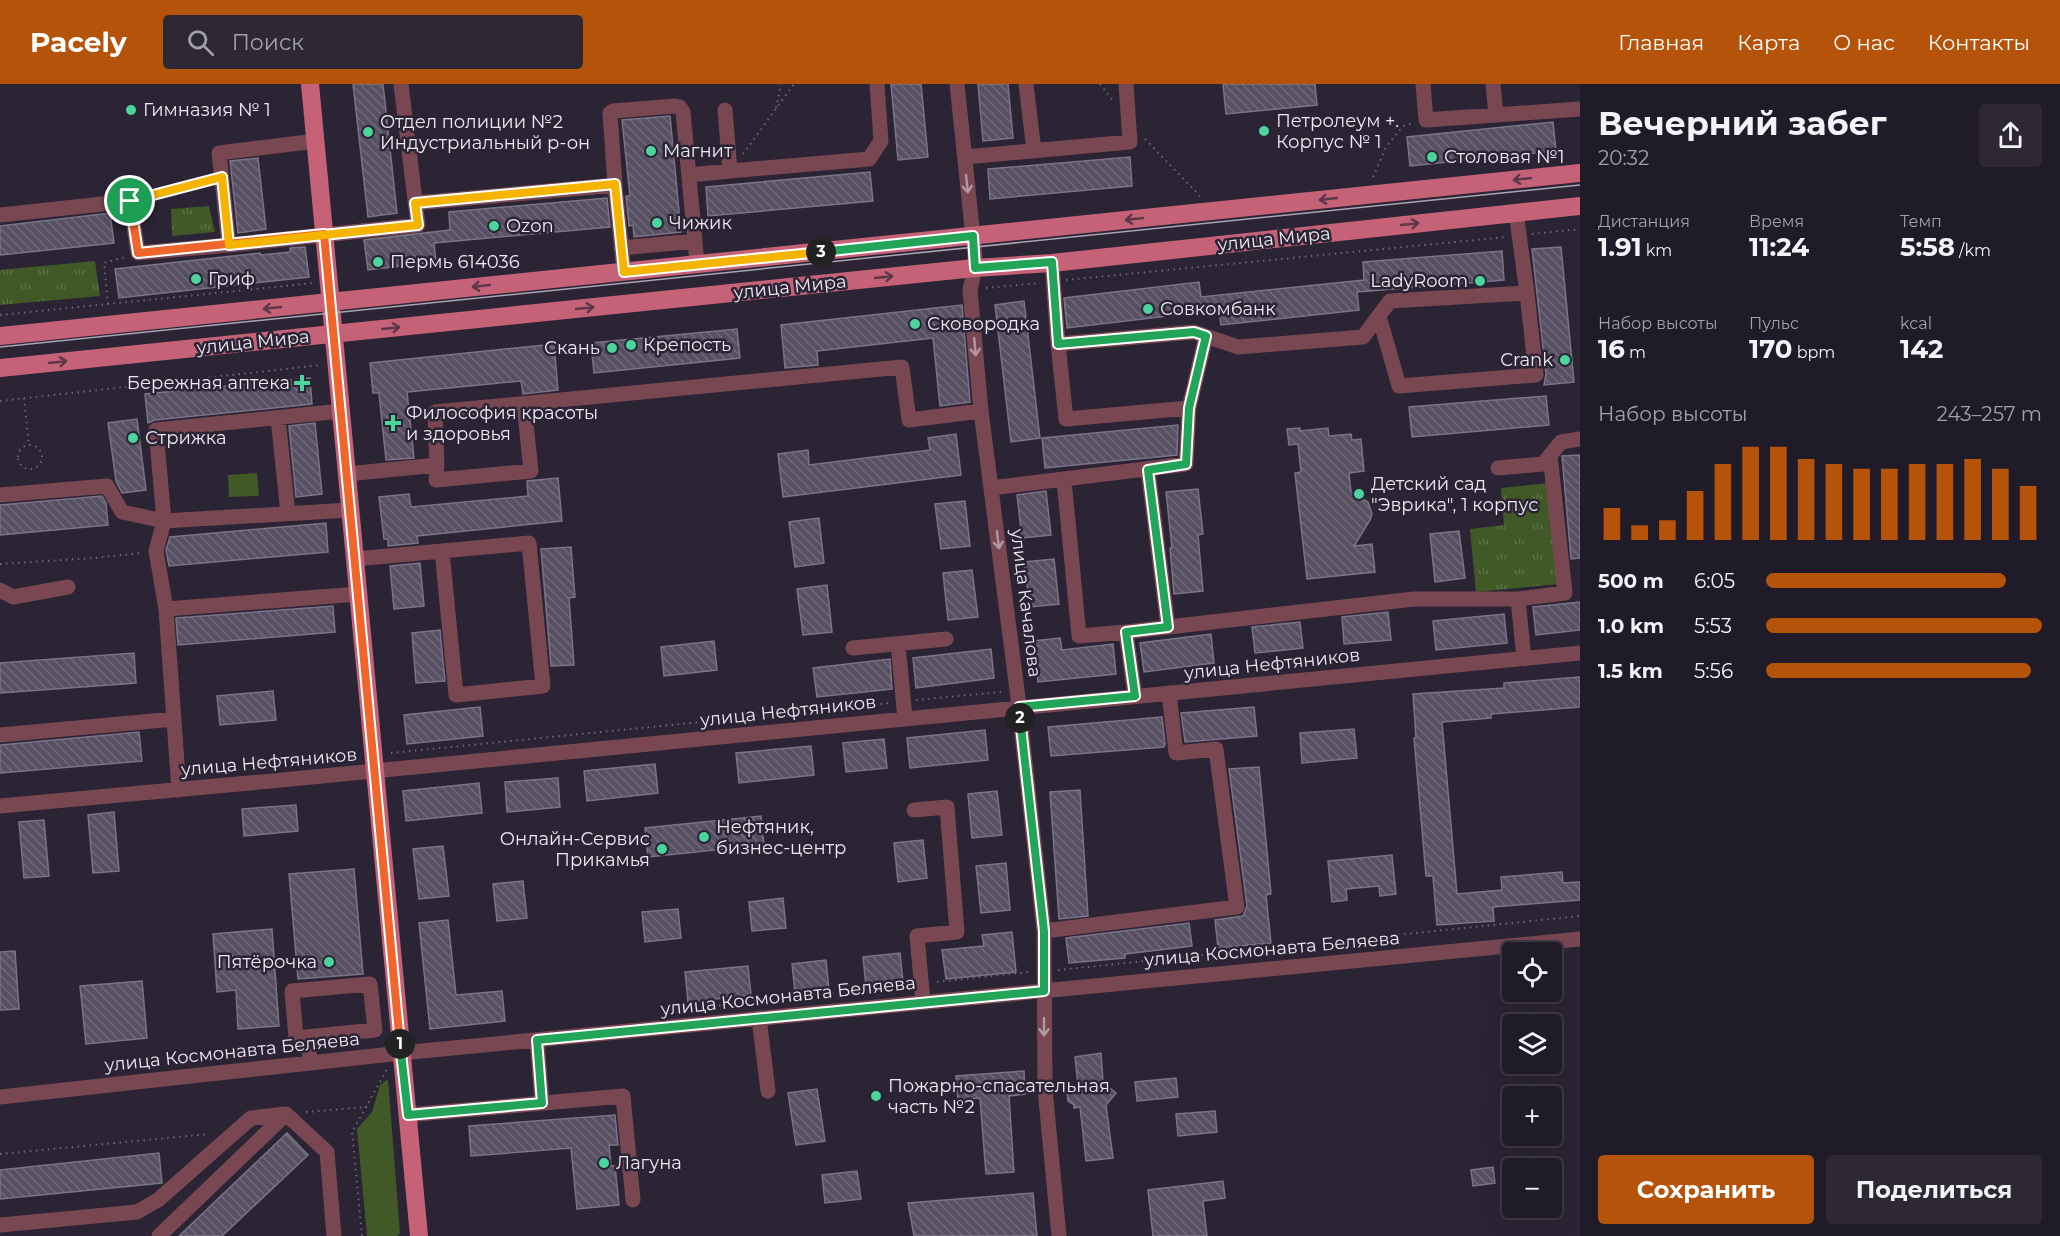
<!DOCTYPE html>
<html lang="ru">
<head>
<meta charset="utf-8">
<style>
  :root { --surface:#201b28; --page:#2d2834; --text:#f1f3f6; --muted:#a2a1a8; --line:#3d3945; --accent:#b45309 }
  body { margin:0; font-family:Montserrat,sans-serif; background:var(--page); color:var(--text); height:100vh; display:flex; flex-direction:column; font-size:22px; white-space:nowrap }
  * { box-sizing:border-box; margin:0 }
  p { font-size:20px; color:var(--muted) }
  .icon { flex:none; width:33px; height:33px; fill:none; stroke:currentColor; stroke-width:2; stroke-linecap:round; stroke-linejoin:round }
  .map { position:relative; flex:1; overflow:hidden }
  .drawer { display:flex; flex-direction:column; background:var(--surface); width:480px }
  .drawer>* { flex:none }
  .fabs { position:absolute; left:1502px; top:858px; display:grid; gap:12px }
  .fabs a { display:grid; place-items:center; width:60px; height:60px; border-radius:6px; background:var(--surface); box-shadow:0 6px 24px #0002,0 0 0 2px var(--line); font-size:30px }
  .pin { position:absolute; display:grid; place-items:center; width:51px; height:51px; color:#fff; margin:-26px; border:3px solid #fff; border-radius:50%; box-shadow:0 2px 6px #0007 }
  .km { position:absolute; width:30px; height:30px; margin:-15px; border-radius:50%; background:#222; color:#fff; font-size:16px; line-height:30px; text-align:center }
  .round { display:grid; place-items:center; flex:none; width:63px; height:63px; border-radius:6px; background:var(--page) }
  .headline { display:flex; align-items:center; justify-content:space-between; height:102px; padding:0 18px }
  h1 { font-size:33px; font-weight:700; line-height:45px }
  .figures { display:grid; grid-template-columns:repeat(3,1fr); gap:9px; height:102px; padding:6px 18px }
  .figures div { display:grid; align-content:center }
  .figures b { font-size:26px; font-weight:700 }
  .figures small { font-size:16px; font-weight:400 }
  .figures p { font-size:16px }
  .chart { height:168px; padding:12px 18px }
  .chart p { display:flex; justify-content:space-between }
  .chart svg { width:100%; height:108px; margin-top:6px; stroke:var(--accent); stroke-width:6 }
  .primary-button { display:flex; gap:12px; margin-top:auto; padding:12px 18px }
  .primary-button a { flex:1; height:69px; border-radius:6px; background:var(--accent); color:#fff; font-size:24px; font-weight:700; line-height:69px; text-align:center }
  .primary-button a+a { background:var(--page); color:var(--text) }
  ul { padding:0 18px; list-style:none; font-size:20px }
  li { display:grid; grid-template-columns:96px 72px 1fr; align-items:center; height:45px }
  li i { height:15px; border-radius:8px; background:var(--accent) }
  header { display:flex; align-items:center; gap:36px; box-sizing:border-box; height:84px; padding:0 30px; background:var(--accent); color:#fff }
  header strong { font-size:28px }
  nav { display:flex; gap:33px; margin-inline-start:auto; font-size:21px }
  .search { width:420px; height:54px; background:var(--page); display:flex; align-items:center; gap:15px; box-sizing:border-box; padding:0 21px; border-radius:6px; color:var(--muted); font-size:22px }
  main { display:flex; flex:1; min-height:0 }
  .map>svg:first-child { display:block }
  .green { fill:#415927 }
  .park { fill:url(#park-tufts) }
  .building { fill:url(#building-back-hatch); stroke:#7b7387; stroke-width:1.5 }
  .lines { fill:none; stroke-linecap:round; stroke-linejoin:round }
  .path { stroke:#6e6777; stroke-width:2; stroke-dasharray:1.5 4.5; stroke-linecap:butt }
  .minor { stroke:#784751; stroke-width:15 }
  .major { stroke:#c66278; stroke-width:18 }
  .tram { stroke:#aaa5b2; stroke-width:1.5 }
  .oneway { stroke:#5a3749 }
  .oneway2 { stroke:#b298a2 }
  .split-1-casing { stroke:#fff; stroke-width:12 }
  .split-2-casing { stroke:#fff; stroke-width:12 }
  .split-3-casing { stroke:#fff; stroke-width:12 }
  .split-4-casing { stroke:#fff; stroke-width:12 }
  .split-1 { stroke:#f0652b; stroke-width:8 }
  .split-2 { stroke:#22a559; stroke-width:8 }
  .split-3 { stroke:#22a559; stroke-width:8 }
  .split-4 { stroke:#f5b400; stroke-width:8 }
  .poi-dot { fill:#4bd49b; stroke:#2b2435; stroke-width:2 }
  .labels { text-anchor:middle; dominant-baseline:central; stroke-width:5; stroke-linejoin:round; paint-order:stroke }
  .poi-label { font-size:18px; fill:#ede8f4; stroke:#2b2435; text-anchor:start }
  .street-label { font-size:18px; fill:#ede8f4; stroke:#2b2435 }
</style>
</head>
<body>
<header>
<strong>Pacely</strong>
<div class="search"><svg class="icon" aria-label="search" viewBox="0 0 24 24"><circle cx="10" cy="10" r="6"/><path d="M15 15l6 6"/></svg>Поиск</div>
<nav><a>Главная</a><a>Карта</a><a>О нас</a><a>Контакты</a></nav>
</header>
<main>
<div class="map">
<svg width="1580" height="1152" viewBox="0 0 1580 1152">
  <defs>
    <pattern id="park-tufts" width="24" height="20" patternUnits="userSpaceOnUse" patternTransform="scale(1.5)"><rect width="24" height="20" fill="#415927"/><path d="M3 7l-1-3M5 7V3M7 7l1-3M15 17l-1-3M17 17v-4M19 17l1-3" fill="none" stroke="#5d7147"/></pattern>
    <pattern id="building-back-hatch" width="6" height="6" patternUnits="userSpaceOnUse" patternTransform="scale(1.5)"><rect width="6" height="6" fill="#575062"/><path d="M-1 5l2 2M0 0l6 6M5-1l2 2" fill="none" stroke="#6f6979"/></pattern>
  </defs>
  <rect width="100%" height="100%" fill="#2b2435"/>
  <path class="green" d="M257 389 259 412 229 413 228 391Z
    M388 995 400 1149 397 1152H367L357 1045 372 1028 380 1001Z"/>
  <path class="park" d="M209 122 215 148 172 152 171 125Z
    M95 177 100 212 0 221V186Z
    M1549 399 1559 500 1476 508 1470 445 1504 441 1501 404Z"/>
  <path class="building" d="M353 0H383L397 129 368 133Z
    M891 0H921L928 73 898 76Z
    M978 0H1008L1013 54 983 57Z
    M1223 0H1315L1317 21 1226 30Z
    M670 32 681 148 634 153 633 141 629 142 626 112H630L622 36Z
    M1553 38 1556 67 1410 82 1407 53Z
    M1130 73 1132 102 990 115 988 85Z
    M258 74 266 145 238 149 230 77Z
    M870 88 873 117 708 132 706 103Z
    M607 114 610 143 434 159 436 178 368 186 364 156 450 146 449 128Z
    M110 129 114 159 0 171V142Z
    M305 163 309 193 119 214 115 185 260 169 261 171 290 168V164Z
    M1561 163 1574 298 1544 301 1546 290 1532 165Z
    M1502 167 1504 196 1357 208 1359 226 1221 241 1219 226 1067 244 1064 214 1199 198 1201 213 1364 196 1363 178Z
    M1024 217 1040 354 1011 358 995 221Z
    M962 221 970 318 940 322 933 254 817 267 818 281 785 284 781 241Z
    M737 245 740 274 594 289 591 259Z
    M554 260 558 306 523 310 521 297 407 308 414 374 386 376 379 309H373L370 279Z
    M310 294 312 320 155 336 148 339 145 310Z
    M1546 312 1549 341 1412 353 1409 323Z
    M137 335 146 406 122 409 116 397 108 339Z
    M315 339 322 410 296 413 289 342Z
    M1178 341 1177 371 1045 384 1042 354Z
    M1300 344V347L1328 344 1329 352 1351 350 1352 356 1361 355 1364 387 1349 389 1351 408 1368 418 1372 430 1370 436 1354 462 1372 460 1375 488 1307 495 1295 389 1301 388 1298 360 1289 361 1287 345Z
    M956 350 961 391 783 413 778 370 808 366 809 381 930 366 928 354Z
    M1580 371V474L1571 475 1562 372Z
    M558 394 562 437 417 452 418 459 388 462V455H384L379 413 409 410 411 423 528 412 527 397Z
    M1198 405 1203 450 1198 451 1203 507 1174 510 1170 464H1172L1166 408Z
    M1046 407 1051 451 1022 454 1017 411Z
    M102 412 106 419 108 441 0 451V421Z
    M965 417 970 462 941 465 935 420Z
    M819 434 824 479 795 483 789 438Z
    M326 439 328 468 169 482 166 466 170 453Z
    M1459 447 1465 494 1435 498 1430 450Z
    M571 463 575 513 569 514 574 581 551 582 541 465Z
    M1054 475 1059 520 1030 523 1024 478Z
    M420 479 424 522 394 525 390 482Z
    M972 486 978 533 948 536 943 489Z
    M827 501 832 548 803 551 797 505Z
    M1580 518V546L1536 551 1533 523Z
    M333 522 335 548 178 561 176 534Z
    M1388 528 1391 556 1344 560 1342 533Z
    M1504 530 1507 559 1436 566 1433 537Z
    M1300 538 1303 564 1255 569 1252 543Z
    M440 546 445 597 416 599 412 549Z
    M1211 550 1214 579 1144 588 1140 559Z
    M1060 554 1062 566 1113 560 1116 590 1038 598 1033 557Z
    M714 557 717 586 664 592 661 563Z
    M991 565 994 594 916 604 913 574Z
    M134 569 136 599 0 609V579Z
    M890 575 892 605 817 613 813 584Z
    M1580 593V623L1491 630V634L1442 638 1457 810 1502 806 1501 793 1562 788 1563 799 1580 798V816L1493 823 1494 837 1437 841 1433 792H1426L1414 654H1416L1413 610 1504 604V599Z
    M273 607 276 636 220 641 217 612Z
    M480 623 483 652 407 660 404 631Z
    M1254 623 1257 652 1185 658 1181 629Z
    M1162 633 1165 660 1164 663 1051 672 1048 643Z
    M1354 645 1357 674 1302 679 1300 649Z
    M985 646 988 676 910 684 907 654Z
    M139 648 142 677 0 689V661Z
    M884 655 887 684 846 688 843 659Z
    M811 662 814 691 739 699 736 669Z
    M655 680 658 709 587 717 584 687Z
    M1259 683 1271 810 1266 811 1271 859 1218 864 1215 836 1243 832 1247 822 1229 685Z
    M558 694 560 723 507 728 505 698Z
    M479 699 482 729 406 737 403 707Z
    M1080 706 1088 832 1059 835 1050 708Z
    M997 707 1002 751 972 754 968 710Z
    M296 721 298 747 244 752 242 725Z
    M114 728 119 787 93 789 88 731Z
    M761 732 764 761 648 773 645 744Z
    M44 736 49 792 24 794 19 738Z
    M923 756 927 794 898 798 894 759Z
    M443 762 449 812 419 815 413 765Z
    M1392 771 1396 810 1380 812 1379 802 1346 805 1347 816 1332 818 1328 777Z
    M1006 779 1010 826 981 829 976 782Z
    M354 785 363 890 298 895 289 790Z
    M523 797 527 834 497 837 493 800Z
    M783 814 786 844 752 847 749 818Z
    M678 825 681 854 645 858 642 828Z
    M448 836 456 911 502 907 505 937 430 945 419 839Z
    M1189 839 1192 862 1125 870V874L1069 879 1066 854Z
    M272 845 279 942 238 945 236 906 217 908 213 850Z
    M1012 848 1016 888 946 895 942 866 984 862 982 851Z
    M15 867 19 925 0 926V868Z
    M900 869 903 898 866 902 863 873Z
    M826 876 829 906 795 909 792 880Z
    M748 882 751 911 688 918 685 888Z
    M142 897 147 954 86 960 80 902Z
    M1101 969 1103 998 1116 1009 1106 1021 1113 1074 1086 1077 1080 1023 1074 1024V1021L1068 1017 1067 1010 1074 1002 1078 1001 1075 973Z
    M1024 987 1025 1010 1009 1012 1014 1088 986 1090 980 1014 958 1016 956 992Z
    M1176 994 1178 1013 1137 1017 1135 998Z
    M817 1005 825 1057 796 1061 788 1009Z
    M1215 1027 1217 1048 1178 1052 1176 1030Z
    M615 1031 618 1061H609L611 1082H615L619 1121 577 1125 571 1064 471 1072 469 1042Z
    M287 1049 308 1071 222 1152H179Z
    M159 1069 162 1099 0 1115V1086Z
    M1493 1083 1495 1099 1473 1102 1471 1086Z
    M857 1087 861 1115 825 1119 822 1091Z
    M1223 1097 1225 1114 1203 1117 1207 1152H1153L1148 1106Z
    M1033 1109 1037 1152H914L908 1119Z"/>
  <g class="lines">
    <path class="path" d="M1100 0 1113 17
      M776 24 781 0
      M1145 55 1200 112
      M743 70 794 0
      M1373 93 1386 63 1403 42 1412 39
      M145 113 209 97
      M1532 150 1580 145
      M1066 196 1506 153
      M986 204 1040 199
      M108 220 104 179 125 173
      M0 231 314 199
      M24 314 29 361
      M0 317 321 281
      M18 373a12 12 0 1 1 24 0a12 12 0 1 1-24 0Z
      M0 480 94 474 141 469
      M916 616 1001 608
      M391 669 890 619
      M1058 886 1580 832
      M937 898 1029 888
      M689 925 907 901
      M306 1028 367 1023
      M0 1070 209 1050
      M362 1152 352 1048 387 985"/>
    <path class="minor" d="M957 0 975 172V184L970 206 981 327 1017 606 1044 847 1045 1005 1059 1152
      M1026 0 1034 67
      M1423 0 1426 36 1496 31
      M1493 0 1496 31 1580 25
      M725 26 730 87 869 75 881 57 877 0
      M965 73 1130 58 1126 0
      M689 91 730 87
      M615 101 610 29 613 27 675 22 680 23 683 28 697 180
      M415 119 615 101 624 188
      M0 131 130 117 138 169 229 161 219 69 316 57
      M229 161 418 141 401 0
      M621 164 695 157
      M1052 179 1058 260 1194 248 1238 263 1363 253 1390 217 1527 209 1516 128
      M1379 232 1399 302 1536 291 1527 209
      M1058 260 1066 335 1189 324 1206 252
      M278 334 288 430
      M437 381 436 396 531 387 524 320
      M1498 384 1543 380 1561 358 1580 355
      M347 390 437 381 435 328 902 283 909 336 981 327
      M1064 396 1079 552 1126 548
      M991 404 1186 380 1189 324
      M0 411 107 402 122 428 164 437 350 426
      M355 475 442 467 456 611 543 602 529 459 442 467
      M0 506 13 513 68 503
      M1518 515 1565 509 1550 371
      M166 525 358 510
      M1168 543 1414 515H1518L1524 575
      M898 560 905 635
      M853 564 946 555
      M1135 612 1126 548 1168 543 1148 386
      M0 651 174 635
      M179 706 166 525 156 467 164 437 156 346 341 327
      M0 722C527 675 1053 618 1580 569
      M914 726 947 723 957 848 917 852 923 918
      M1044 847 1237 823 1216 665 1176 669 1169 609
      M759 934 768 1007
      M296 954 375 946 370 900 292 907 296 954 309 966 310 979
      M537 956 542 1019
      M0 1013 401 969 1580 855
      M407 1031 623 1012 633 1116
      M0 1141 137 1128 158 1116 251 1034 286 1030 327 1068 334 1152
      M159 1152 286 1030"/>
    <path class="major" d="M310 0 419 1152
      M0 252 1580 89
      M0 284 975 184 1052 179 1580 122"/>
    <path class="tram" d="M0 263 1580 101"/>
  </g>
  <defs><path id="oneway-shaft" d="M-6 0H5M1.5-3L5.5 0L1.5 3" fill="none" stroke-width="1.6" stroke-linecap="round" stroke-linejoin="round" transform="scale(1.5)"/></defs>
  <g class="oneway">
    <use href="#oneway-shaft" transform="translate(1522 95) rotate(174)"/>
    <use href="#oneway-shaft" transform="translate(1328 115) rotate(174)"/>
    <use href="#oneway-shaft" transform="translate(1134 135) rotate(174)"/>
    <use href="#oneway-shaft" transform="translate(1410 140) rotate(-6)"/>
    <use href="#oneway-shaft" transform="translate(884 193) rotate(-6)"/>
    <use href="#oneway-shaft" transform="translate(481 202) rotate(174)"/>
    <use href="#oneway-shaft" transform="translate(272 224) rotate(174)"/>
    <use href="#oneway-shaft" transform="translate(585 224) rotate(-6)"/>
    <use href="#oneway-shaft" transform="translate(391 244) rotate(-6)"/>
    <use href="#oneway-shaft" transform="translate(58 278) rotate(-6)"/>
  </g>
  <g class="oneway2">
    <use href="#oneway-shaft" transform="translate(967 100) rotate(84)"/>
    <use href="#oneway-shaft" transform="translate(975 263) rotate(85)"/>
    <use href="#oneway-shaft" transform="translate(998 456) rotate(83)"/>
    <use href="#oneway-shaft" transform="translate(1044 943) rotate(90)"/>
  </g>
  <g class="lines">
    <defs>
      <path id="split-1" d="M130 117 138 169 324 150 400 960"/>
      <path id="split-2" d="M400 960 408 1031 542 1019 537 956 1044 907V847L1020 634"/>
      <path id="split-3" d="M821 168 973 152 975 184 1052 178 1058 260 1194 248 1206 252 1189 324 1186 380 1148 386 1168 543 1126 548 1135 612 1019 623 1020 634"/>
      <path id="split-4" d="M130 117 222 93 229 161 418 141 415 119 615 100 624 188 821 168"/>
    </defs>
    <use href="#split-1" class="split-1-casing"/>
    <use href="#split-2" class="split-2-casing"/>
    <use href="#split-3" class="split-3-casing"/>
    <use href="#split-4" class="split-4-casing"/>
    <use href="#split-1" class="split-1"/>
    <use href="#split-2" class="split-2"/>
    <use href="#split-3" class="split-3"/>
    <use href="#split-4" class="split-4"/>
  </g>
  <g class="poi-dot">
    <circle cx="131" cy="26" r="6"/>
    <circle cx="1264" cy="47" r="6"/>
    <circle cx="368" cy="48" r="6"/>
    <circle cx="651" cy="67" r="6"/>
    <circle cx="1432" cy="73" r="6"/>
    <circle cx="657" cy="139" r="6"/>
    <circle cx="494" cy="142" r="6"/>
    <circle cx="378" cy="178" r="6"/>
    <circle cx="196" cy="195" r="6"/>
    <circle cx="1480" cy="197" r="6"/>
    <circle cx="1148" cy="225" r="6"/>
    <circle cx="915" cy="240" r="6"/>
    <circle cx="631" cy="261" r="6"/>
    <circle cx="612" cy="264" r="6"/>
    <circle cx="1565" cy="276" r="6"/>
    <path d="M299 290h6v6h6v6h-6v6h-6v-6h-6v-6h6z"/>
    <path d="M390 330h6v6h6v6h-6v6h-6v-6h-6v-6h6z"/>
    <circle cx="133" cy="354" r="6"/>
    <circle cx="1359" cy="410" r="6"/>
    <circle cx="704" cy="753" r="6"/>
    <circle cx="662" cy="765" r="6"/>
    <circle cx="329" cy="878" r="6"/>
    <circle cx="876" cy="1012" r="6"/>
    <circle cx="604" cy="1079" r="6"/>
  </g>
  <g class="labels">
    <g class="poi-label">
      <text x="143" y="26">Гимназия № 1</text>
      <text x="1276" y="37">Петролеум +.<tspan x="1276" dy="21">Корпус № 1</tspan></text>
      <text x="380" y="38">Отдел полиции №2<tspan x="380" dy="21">Индустриальный р-он</tspan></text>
      <text x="663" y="67">Магнит</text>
      <text x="1444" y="73">Столовая №1</text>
      <text x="669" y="139">Чижик</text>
      <text x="506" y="142">Ozon</text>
      <text x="390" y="178">Пермь 614036</text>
      <text x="208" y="195">Гриф</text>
      <text x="1468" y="197" text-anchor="end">LadyRoom</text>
      <text x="1160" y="225">Совкомбанк</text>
      <text x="927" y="240">Сковородка</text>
      <text x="643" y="261">Крепость</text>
      <text x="600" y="264" text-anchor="end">Скань</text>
      <text x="1553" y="276" text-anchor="end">Crank</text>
      <text x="290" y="299" text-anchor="end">Бережная аптека</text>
      <text x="406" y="329">Философия красоты<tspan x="406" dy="21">и здоровья</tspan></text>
      <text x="145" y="354">Стрижка</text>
      <text x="1371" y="400">Детский сад<tspan x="1371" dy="21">"Эврика", 1 корпус</tspan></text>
      <text x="716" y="743">Нефтяник,<tspan x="716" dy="21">бизнес-центр</tspan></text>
      <text x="650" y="755" text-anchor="end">Онлайн-Сервис<tspan x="650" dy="21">Прикамья</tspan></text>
      <text x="317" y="878" text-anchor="end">Пятёрочка</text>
      <text x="888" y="1002">Пожарно-спасательная<tspan x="888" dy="21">часть №2</tspan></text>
      <text x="616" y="1079">Лагуна</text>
    </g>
    <g class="street-label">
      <text transform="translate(1274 155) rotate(-6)">улица Мира</text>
      <text transform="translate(790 203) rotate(-6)">улица Мира</text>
      <text transform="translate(253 258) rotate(-6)">улица Мира</text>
      <text transform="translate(1026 519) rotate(83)">улица Качалова</text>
      <text transform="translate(1272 580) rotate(-6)">улица Нефтяников</text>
      <text transform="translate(788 627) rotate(-6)">улица Нефтяников</text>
      <text transform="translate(269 678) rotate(-5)">улица Нефтяников</text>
      <text transform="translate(1272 865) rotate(-5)">улица Космонавта Беляева</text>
      <text transform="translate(788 912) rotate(-6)">улица Космонавта Беляева</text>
      <text transform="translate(232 968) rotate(-6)">улица Космонавта Беляева</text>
    </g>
  </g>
</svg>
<div class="fabs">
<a><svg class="icon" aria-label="locate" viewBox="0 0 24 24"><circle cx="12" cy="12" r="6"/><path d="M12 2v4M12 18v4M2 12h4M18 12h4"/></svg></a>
<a><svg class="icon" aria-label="layers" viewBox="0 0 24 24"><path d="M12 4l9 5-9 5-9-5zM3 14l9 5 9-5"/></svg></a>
<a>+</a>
<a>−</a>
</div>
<div class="pin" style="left:130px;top:117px;background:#1e9e55"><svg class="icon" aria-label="arrive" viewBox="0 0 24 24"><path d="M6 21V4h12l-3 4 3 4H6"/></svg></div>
<b class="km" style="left:400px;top:960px">1</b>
<b class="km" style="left:1020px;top:634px">2</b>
<b class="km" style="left:821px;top:168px">3</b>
</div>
<section class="drawer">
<div class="headline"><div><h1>Вечерний забег</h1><p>20:32</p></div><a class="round"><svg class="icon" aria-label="share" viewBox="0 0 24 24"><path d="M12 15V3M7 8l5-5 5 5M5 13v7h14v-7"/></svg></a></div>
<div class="figures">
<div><p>Дистанция</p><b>1.91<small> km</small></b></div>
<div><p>Время</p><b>11:24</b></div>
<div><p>Темп</p><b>5:58<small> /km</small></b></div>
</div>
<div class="figures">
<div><p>Набор высоты</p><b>16<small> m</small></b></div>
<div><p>Пульс</p><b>170<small> bpm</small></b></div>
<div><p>kcal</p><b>142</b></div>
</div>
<div class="chart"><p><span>Набор высоты</span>243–257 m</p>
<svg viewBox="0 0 160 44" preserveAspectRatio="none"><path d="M5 44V31M15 44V38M25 44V36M35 44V24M45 44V13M55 44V6M65 44V6M75 44V11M85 44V13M95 44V15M105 44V15M115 44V13M125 44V13M135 44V11M145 44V15M155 44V22"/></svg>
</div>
<ul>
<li><b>500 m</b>6:05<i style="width:87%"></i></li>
<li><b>1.0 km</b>5:53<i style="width:100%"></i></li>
<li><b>1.5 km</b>5:56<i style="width:96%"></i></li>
</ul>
<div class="primary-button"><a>Сохранить</a><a>Поделиться</a></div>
</section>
</main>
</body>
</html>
